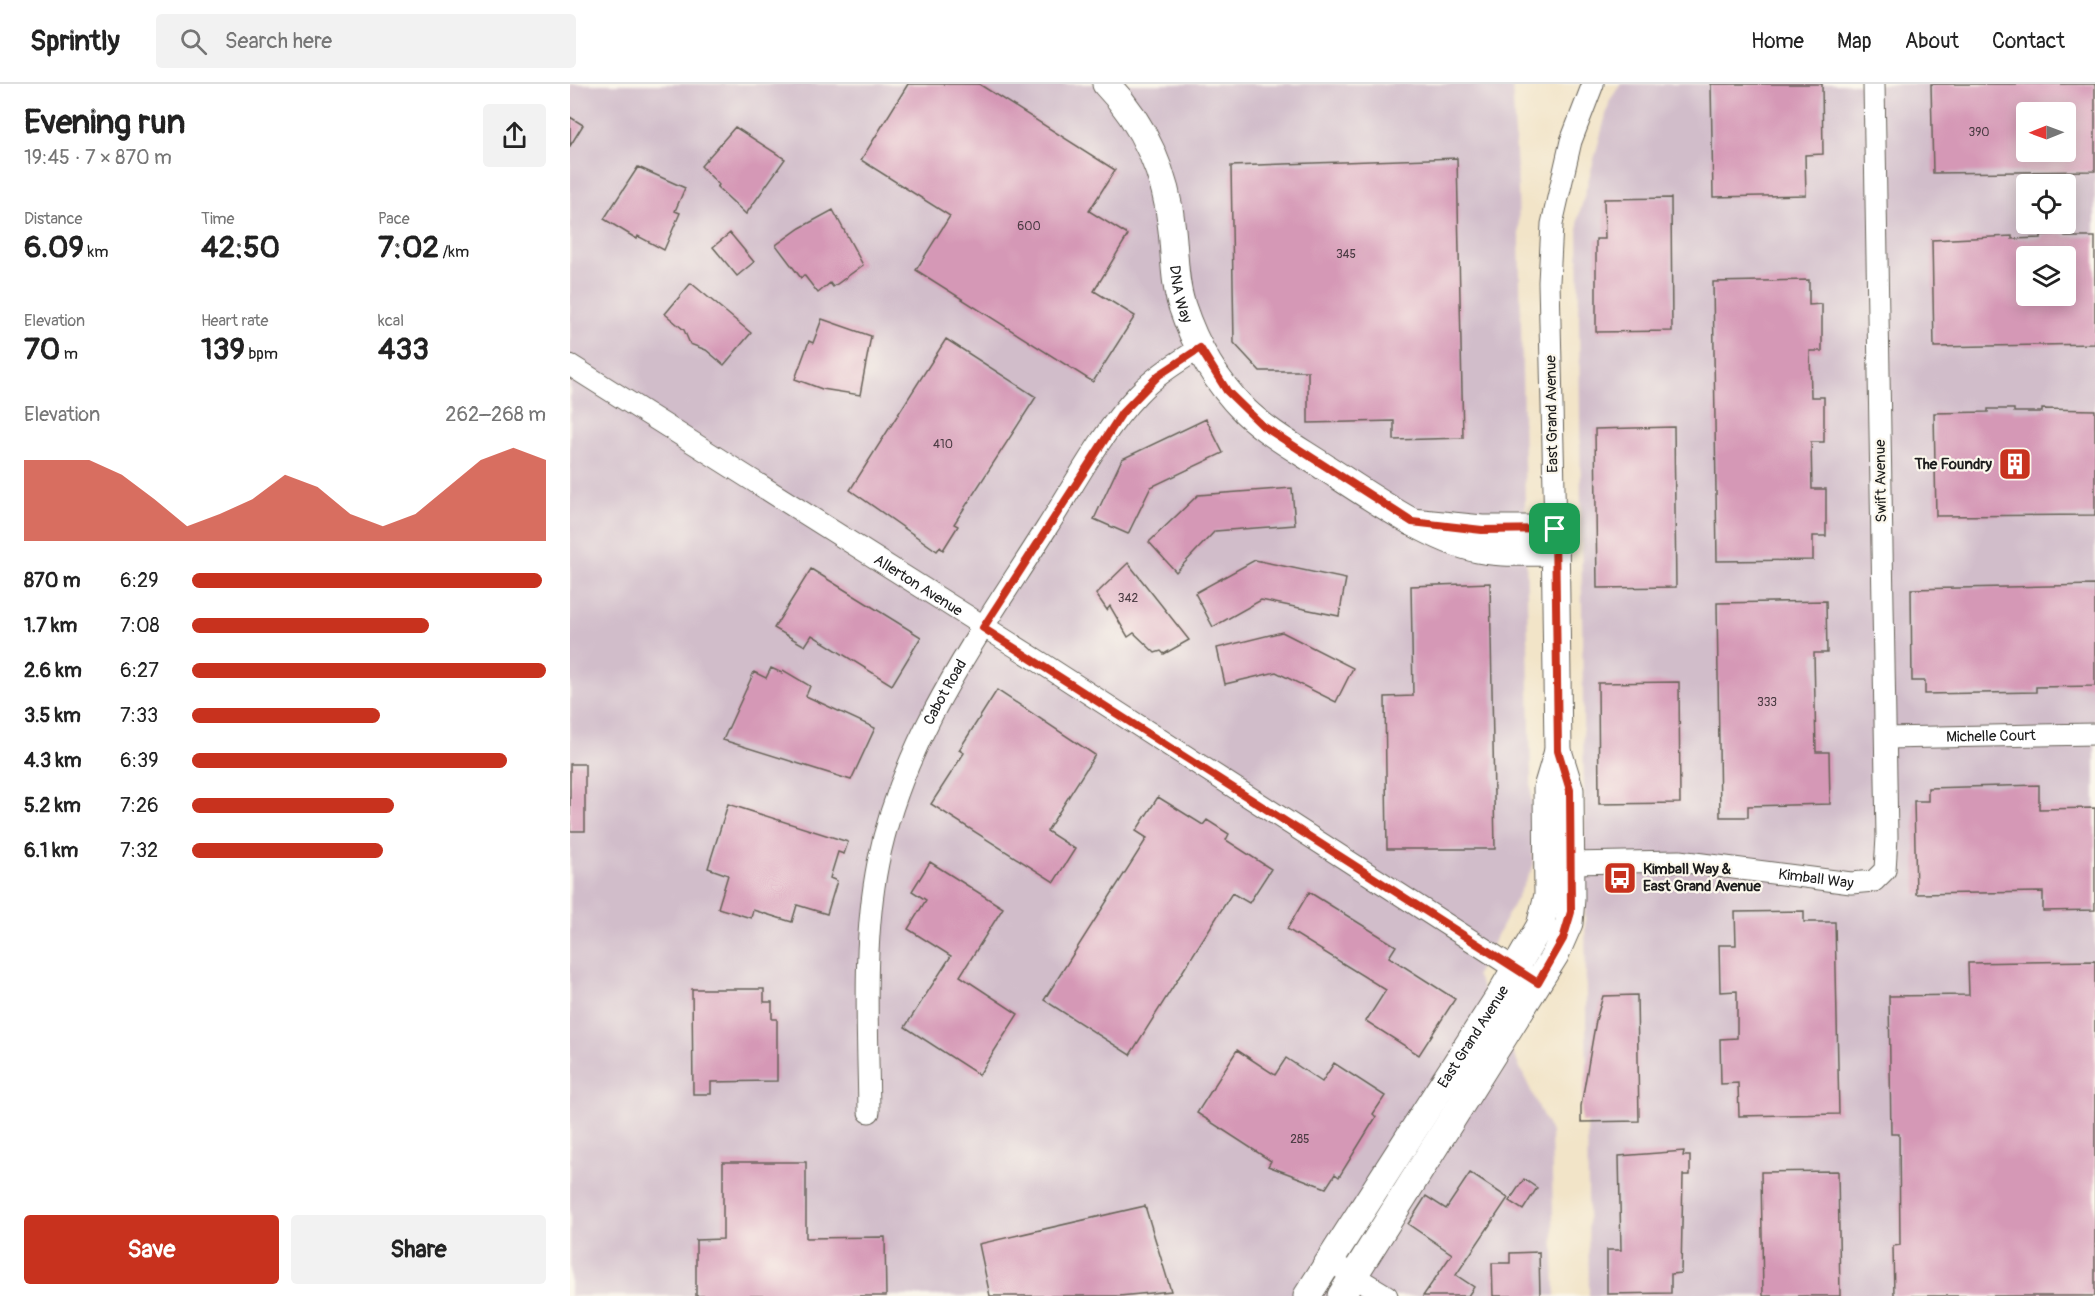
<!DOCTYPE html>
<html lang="en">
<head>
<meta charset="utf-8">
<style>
  :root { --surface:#fff; --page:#f2f2f2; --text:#222; --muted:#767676; --line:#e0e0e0; --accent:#c8321e }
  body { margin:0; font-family:Pangolin,sans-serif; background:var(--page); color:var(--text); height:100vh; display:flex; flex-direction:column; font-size:22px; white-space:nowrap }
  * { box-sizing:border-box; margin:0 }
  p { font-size:20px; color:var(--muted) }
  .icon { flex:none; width:33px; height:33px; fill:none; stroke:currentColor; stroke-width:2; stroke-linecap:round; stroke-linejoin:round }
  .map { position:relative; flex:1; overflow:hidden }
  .sheet { display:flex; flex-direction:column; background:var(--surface); width:570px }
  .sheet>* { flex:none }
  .needle { width:39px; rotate:269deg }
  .fabs { position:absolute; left:1446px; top:18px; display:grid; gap:12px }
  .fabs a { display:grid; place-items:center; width:60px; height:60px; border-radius:6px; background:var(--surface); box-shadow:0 3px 15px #0003; font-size:30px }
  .pin { position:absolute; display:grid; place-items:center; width:51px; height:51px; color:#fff; margin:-26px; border-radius:12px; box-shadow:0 3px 9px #0006 }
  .round { display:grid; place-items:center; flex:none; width:63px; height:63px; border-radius:6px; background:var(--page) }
  .head { display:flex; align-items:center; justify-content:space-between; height:102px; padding:0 24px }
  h1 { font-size:33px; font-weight:700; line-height:45px }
  .metrics { display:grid; grid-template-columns:repeat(3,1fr); gap:9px; height:102px; padding:6px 24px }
  .metrics div { display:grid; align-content:center }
  .metrics b { font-size:30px; font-weight:700 }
  .metrics small { font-size:16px; font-weight:400 }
  .metrics p { font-size:16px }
  .chart { height:168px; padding:12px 24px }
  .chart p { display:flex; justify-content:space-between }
  .chart svg { width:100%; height:108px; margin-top:6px; fill:var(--accent); opacity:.7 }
  .button { display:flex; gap:12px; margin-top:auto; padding:12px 24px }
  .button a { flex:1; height:69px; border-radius:6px; background:var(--accent); color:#fff; font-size:24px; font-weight:700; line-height:69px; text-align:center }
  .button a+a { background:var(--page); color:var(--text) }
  ul { padding:0 24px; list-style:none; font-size:20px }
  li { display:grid; grid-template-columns:96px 72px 1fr; align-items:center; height:45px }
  li i { height:15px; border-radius:8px; background:var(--accent) }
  header { display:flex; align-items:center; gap:36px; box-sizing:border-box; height:84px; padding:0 30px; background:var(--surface); border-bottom:2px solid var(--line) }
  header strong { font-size:28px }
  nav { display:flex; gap:33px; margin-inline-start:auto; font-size:21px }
  .search { width:420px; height:54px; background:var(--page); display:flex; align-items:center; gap:15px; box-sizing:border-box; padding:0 21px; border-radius:6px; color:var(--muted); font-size:22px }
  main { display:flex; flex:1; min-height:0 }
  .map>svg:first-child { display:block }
  .industrial { fill:#d1bdca; fill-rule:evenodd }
  .building { fill:#d598b6; fill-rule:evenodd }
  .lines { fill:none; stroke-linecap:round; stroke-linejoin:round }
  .minor-casing { stroke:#676258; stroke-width:23 }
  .major-casing { stroke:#676258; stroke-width:29 }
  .minor { stroke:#fff; stroke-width:21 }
  .major { stroke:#fff; stroke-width:27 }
  .route-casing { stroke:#fff; stroke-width:12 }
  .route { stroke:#c8321e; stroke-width:8 }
  .labels { text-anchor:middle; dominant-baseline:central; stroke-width:4.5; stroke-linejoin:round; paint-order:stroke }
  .number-label { font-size:12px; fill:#4a3b42 }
  .street-label { font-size:15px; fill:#1c1c1c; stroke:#fbf7ec }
  .poi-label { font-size:15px; font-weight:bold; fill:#1c1c1c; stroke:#fbf7ec; text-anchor:end }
</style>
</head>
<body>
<header>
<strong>Sprintly</strong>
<div class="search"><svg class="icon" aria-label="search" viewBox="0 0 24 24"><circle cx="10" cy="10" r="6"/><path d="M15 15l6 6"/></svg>Search here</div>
<nav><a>Home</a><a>Map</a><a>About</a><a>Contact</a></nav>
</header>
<main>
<section class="sheet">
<div class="head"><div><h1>Evening run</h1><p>19:45 · 7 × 870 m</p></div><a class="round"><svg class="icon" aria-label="share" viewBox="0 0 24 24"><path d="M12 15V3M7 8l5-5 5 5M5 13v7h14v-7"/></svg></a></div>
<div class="metrics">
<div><p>Distance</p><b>6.09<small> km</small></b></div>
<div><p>Time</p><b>42:50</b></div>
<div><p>Pace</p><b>7:02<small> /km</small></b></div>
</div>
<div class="metrics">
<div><p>Elevation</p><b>70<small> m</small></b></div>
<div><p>Heart rate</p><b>139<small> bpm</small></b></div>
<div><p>kcal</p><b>433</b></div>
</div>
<div class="chart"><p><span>Elevation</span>262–268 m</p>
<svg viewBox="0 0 160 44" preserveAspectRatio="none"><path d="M0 44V11L10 11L20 11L30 17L40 27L50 38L60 33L70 27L80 17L90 22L100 33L110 38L120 33L130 22L140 11L150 6L160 11V44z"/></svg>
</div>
<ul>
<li><b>870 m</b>6:29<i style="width:99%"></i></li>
<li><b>1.7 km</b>7:08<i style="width:67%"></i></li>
<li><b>2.6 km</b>6:27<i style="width:100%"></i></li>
<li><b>3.5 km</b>7:33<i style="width:53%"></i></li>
<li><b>4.3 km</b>6:39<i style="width:89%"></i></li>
<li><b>5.2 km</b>7:26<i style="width:57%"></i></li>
<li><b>6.1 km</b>7:32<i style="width:54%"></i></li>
</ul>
<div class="button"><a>Save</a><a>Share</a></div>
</section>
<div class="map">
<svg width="1525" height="1212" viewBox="0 0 1525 1212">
  <rect width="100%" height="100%" fill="#fbf7ec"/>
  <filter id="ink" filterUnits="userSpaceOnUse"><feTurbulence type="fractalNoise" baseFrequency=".0167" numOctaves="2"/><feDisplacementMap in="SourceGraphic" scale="12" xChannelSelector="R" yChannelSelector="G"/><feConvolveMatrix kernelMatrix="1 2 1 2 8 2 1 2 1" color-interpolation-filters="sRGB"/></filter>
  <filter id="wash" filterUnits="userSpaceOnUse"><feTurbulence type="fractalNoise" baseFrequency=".008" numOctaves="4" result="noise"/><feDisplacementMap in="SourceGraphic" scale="24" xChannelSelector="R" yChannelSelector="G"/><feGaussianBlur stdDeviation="1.35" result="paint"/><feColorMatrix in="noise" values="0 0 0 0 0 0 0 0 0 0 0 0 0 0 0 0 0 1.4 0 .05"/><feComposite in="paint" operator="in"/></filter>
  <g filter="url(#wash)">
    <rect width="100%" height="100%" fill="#f2e4c8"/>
    <path class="industrial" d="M0 0H942L948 106 963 783 906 891 981 1049 985 1212H0Z
      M1051 0H1525V1212H1019L1008 135 1040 16ZM1456 28H1496V68H1456ZM1456 100H1496V140H1456ZM1456 172H1496V212H1456Z"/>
    <g id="blocks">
      <path class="building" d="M338 0H409L545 86 519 127 558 151 524 207 565 232 523 298 346 186 380 132 291 76Z
        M1141 0H1252L1253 70 1235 71 1236 111 1143 113Z
        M1361 0H1525V87L1363 89ZM1456 28H1496V68H1456Z
        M0 33 13 41 0 62Z
        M165 43 215 75 176 130 147 103 149 101 131 82Z
        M887 74 893 354 824 356V337L738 339V287H690L664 259 661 82Z
        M68 83 115 104 105 127 110 129 94 166 68 152 67 155 34 135Z
        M1101 114 1102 247 1026 248V155H1035L1034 115Z
        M263 126 293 181 263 203 260 199 248 209 234 191 231 194 206 161 230 144Z
        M160 149 184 178 167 192 143 163Z
        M1494 150 1495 153H1525V260L1364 263 1362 156 1442 152V155L1471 154V151ZM1456 172H1496V212H1456Z
        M1239 196V221L1252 220V267H1240L1241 313H1254V358H1241L1242 405H1256V452H1243V476L1147 477 1143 198Z
        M121 199 181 249 154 281 136 266 120 260 114 246 95 230Z
        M252 235 301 252 290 311 252 305 225 295 239 257 243 259Z
        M376 255 466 313 384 440 388 442 373 466 370 463 367 467 280 406Z
        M1418 325H1444V328H1472V325L1525 326V431L1366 432 1364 329 1418 328Z
        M636 335 653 369 581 403 558 450 524 435 552 375Z
        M1104 343 1106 503 1027 504 1025 345Z
        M722 404 725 441 645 447 606 488 579 458 628 411Z
        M685 476 776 495 769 532 691 516 643 543 625 509Z
        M558 479 619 556 594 570 591 567 585 569 564 549 558 553 540 522 537 526 526 510Z
        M241 485 351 553 322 601 242 551 235 562 204 544Z
        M920 499 925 765H817L815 613 843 612 841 502Z
        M1525 501V602L1466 603V608L1355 610V597H1342L1341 505Z
        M1256 517 1257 569H1244L1246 668H1259L1260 720 1178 722V733H1150L1147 519Z
        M712 548 783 584 766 618 706 588 655 600 647 564Z
        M201 584 212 589 213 586 240 602 236 612 305 644 281 696 153 656 184 588 196 594Z
        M1109 598 1110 719 1029 720 1028 599Z
        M427 606 525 671 477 747 505 765 484 798 361 720 394 669 389 666Z
        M0 680H15V747H0Z
        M1469 701V725L1525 724V826L1473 827V808L1346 810 1344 717H1358V704Z
        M588 713 633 741 637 736 659 750 656 756 701 785 679 819 662 809 560 971 474 916 577 754 566 747Z
        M158 720 278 758 274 770 268 768 260 794 267 797 257 830 227 821 222 838 183 826 181 834 148 824 158 791 138 784Z
        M360 778 433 824 390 892 448 930 409 991 335 943 381 872 338 845 356 816 342 807Z
        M739 808 826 862 819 873 885 915 849 971 796 937 816 906 717 845Z
        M1234 827V838H1265L1269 1030 1169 1032 1168 999 1151 1000 1150 955 1167 954V907L1150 908 1149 861H1166L1165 828Z
        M1525 877V1212H1324L1323 1162 1330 1161 1329 1050H1321L1319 912 1399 911 1398 879Z
        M122 905H194V918H202V935H207V997L141 998V1010H123Z
        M1067 911 1069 1037 1011 1038V1022L1026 936 1033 912Z
        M667 966 705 991 716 974 752 998 764 979 815 1012 803 1030 806 1033 769 1093 765 1090 756 1104 698 1082 701 1077 627 1029Z
        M1114 1067 1113 1072H1120V1091H1113L1111 1189 1101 1190V1209L1037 1210V1166H1051L1049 1072Z
        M153 1078H236V1154L315 1153 316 1212H126V1156L153 1155Z
        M1268 1087 1270 1212H1193L1191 1088Z
        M900 1089 938 1114 886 1191 904 1203 898 1212H853L882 1170 838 1140 856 1112 876 1125Z
        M954 1095 967 1104 953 1126 939 1117Z
        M575 1122 601 1207 549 1212H420L409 1160Z
        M969 1168 970 1212H923L922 1179H940V1169Z"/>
    </g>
  </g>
  <g filter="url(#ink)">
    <use href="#blocks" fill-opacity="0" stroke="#676258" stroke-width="1.5"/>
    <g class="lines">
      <defs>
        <g id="minor">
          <path id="s1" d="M0 281 470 578 958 893"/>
          <path d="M985 445 979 198 982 140 1001 57 1023 0"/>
          <path id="s2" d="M1316 654 1525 650"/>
          <path id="s3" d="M1001 779 1109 777 1281 799 1304 797 1315 786 1317 753 1304 0"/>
          <path id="s4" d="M299 1028C298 946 292 860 308 779 333 653 409 551 476 445 505 400 531 349 568 310 586 291 608 278 630 264"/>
          <path d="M771 1184 817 1212"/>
        </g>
        <g id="major">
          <path id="s5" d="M536 0C574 39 597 92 602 146 605 172 604 198 612 222 625 261 646 298 675 327 699 350 729 366 756 384 798 411 860 455 908 465 933 470 960 468 985 468"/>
          <path id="s6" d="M737 1212 930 911 970 842 978 811 977 704 988 667"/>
          <path d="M771 1212 985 871 999 839 1001 815 1000 706 988 667 985 445H912L842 438"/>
        </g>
      </defs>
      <use href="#minor" class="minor-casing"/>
      <use href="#major" class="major-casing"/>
      <use href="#minor" class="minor"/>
      <use href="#major" class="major"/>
    </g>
  </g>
  <g class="lines" filter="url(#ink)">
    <defs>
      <path id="route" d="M630 264 657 307 693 342 842 438 912 446 985 445 988 667 1000 706 1001 828 993 855 968 899 413 544 552 329 589 291Z"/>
    </defs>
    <use href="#route" class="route-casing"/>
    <use href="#route" class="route"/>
  </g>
  <defs>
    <symbol id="building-square" viewBox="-11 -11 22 22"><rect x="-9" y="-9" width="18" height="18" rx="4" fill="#c8321e" stroke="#fbf7ec"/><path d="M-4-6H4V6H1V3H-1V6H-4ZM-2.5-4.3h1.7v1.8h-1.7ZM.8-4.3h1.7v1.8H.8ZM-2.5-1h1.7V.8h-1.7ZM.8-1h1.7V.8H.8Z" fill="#fff"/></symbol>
    <symbol id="bus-square" viewBox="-11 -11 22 22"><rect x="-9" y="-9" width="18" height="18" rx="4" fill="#c8321e" stroke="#fbf7ec"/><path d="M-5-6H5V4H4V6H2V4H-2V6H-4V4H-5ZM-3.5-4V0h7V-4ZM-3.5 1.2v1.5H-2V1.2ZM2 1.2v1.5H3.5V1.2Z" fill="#fff"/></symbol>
  </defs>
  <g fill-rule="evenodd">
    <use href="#building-square" x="1426" y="361" width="38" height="38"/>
    <use href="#bus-square" x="1031" y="775" width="38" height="38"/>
  </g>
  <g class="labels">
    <g class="number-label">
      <text x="1409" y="48">390</text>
      <text x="459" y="142">600</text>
      <text x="776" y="170">345</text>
      <text x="373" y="360">410</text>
      <text x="558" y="514">342</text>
      <text x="1197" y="618">333</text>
      <text x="730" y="1055">285</text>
    </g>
    <g class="street-label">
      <text stroke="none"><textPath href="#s5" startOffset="228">DNA Way</textPath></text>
      <text transform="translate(982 330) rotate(-91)">East Grand Avenue</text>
      <text transform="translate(1311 397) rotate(-91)">Swift Avenue</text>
      <text stroke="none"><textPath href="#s1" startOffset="412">Allerton Avenue</textPath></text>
      <text stroke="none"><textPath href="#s4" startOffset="434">Cabot Road</textPath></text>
      <text stroke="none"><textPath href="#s2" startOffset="105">Michelle Court</textPath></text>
      <text stroke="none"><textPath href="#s3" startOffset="246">Kimball Way</textPath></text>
      <text stroke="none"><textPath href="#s6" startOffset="308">East Grand Avenue</textPath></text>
    </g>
    <g class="poi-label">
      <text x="1422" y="380">The Foundry</text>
      <text x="1073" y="785" text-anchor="start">Kimball Way &amp;<tspan x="1073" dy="17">East Grand Avenue</tspan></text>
    </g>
  </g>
</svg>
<div class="fabs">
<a><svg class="needle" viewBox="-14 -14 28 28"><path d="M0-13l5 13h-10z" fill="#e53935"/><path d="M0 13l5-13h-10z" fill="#767676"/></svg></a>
<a><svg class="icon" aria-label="locate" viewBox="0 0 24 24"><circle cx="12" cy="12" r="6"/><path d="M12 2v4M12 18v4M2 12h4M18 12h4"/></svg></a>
<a><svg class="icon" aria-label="layers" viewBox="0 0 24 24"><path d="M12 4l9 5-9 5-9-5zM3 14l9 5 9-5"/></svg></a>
</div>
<div class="pin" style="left:985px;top:445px;background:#1e9e55"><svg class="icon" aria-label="arrive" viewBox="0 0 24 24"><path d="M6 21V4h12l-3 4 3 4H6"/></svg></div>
</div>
</main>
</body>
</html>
